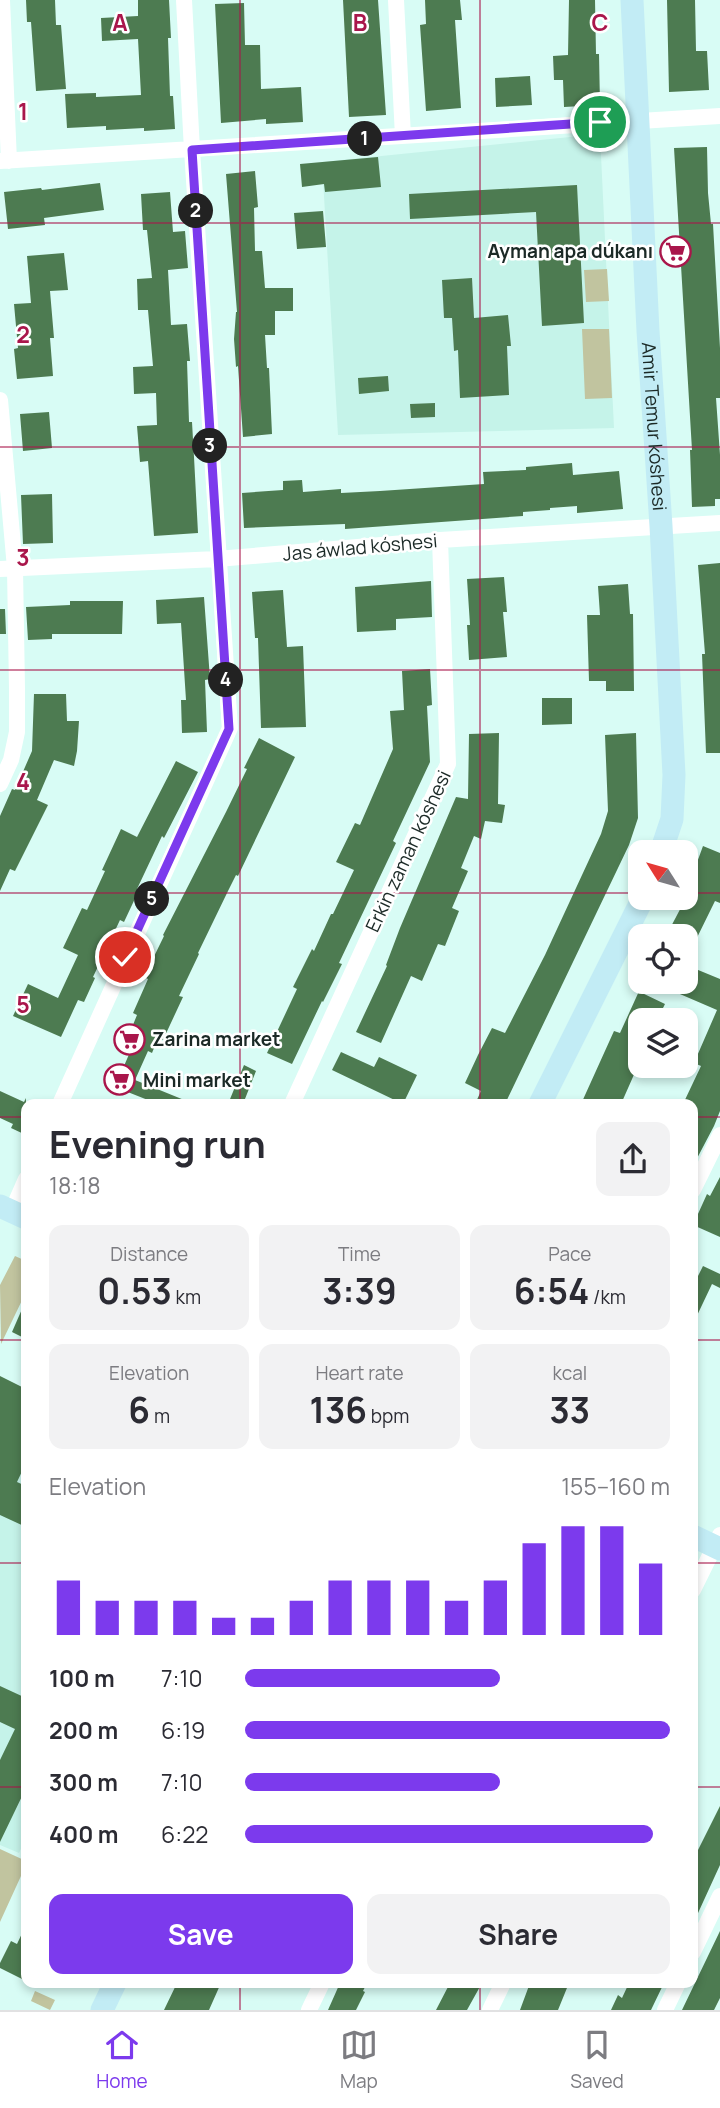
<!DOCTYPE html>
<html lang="en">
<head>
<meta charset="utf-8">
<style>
  :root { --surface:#fff; --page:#f2f2f3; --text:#2b2b33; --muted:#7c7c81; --line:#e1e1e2; --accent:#7c3aed }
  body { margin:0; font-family:Manrope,sans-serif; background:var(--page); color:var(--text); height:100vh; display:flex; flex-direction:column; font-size:26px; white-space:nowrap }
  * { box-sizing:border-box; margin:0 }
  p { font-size:23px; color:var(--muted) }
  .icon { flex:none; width:38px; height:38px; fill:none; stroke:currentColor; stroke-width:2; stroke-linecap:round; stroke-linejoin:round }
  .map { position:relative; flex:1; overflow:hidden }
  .details { position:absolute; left:21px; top:1099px; width:677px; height:889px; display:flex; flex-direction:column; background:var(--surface); border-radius:14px; box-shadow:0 4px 10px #0003 }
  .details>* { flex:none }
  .needle { width:46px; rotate:307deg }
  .fabs { position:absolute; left:628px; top:840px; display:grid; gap:14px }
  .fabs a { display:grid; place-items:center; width:70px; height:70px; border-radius:14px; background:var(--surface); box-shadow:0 4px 10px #0003; font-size:35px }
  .pin { position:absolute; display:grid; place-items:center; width:60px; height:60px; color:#fff; margin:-30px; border:4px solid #fff; border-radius:50%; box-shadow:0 2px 7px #0007 }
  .km { position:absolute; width:35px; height:35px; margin:-18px; border-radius:50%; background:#222; color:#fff; font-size:19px; line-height:35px; text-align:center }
  .round { display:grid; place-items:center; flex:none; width:74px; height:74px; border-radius:14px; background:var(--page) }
  .head { display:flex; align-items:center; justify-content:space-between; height:119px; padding:0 28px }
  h1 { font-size:38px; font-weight:700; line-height:52px }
  .stats { display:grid; grid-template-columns:repeat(3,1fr); gap:10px; height:119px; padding:7px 28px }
  .stats div { display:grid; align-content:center; border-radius:14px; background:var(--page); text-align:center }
  .stats b { font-size:35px; font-weight:700 }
  .stats small { font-size:19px; font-weight:400 }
  .stats p { font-size:19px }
  .chart { height:196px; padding:14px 28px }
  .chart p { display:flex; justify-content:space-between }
  .chart svg { width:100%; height:126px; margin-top:7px; stroke:var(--accent); stroke-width:6 }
  .cta { display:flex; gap:14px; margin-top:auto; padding:14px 28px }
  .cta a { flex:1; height:80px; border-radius:14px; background:var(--accent); color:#fff; font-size:28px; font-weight:700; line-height:80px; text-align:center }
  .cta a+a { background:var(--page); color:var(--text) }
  ul { padding:0 28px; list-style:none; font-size:23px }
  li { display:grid; grid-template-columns:112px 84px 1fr; align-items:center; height:52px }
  li i { height:18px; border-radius:9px; background:var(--accent) }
  .tabs { display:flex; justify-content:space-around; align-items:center; height:98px; border-top:2px solid var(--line); background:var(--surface); font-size:19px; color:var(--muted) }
  .tabs a { display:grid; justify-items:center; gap:4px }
  .tabs .on { color:var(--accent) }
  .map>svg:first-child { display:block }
  .built { fill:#c5f3e9 }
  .green { fill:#c1c49f }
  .building { fill:#4d7b51 }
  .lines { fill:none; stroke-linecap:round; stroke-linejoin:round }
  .street { stroke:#fff; stroke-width:16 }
  .secondary { stroke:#c2ecf5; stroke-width:23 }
  .route-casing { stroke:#fff; stroke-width:14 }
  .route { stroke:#7c3aed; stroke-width:9 }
  .grid { fill:none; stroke:#a9164b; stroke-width:2; stroke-opacity:0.55 }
  .labels { text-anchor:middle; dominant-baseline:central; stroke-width:5; stroke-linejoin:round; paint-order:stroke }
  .poi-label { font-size:19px; font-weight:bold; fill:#1b2926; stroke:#fff; text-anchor:start }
  .street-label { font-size:19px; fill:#1b2926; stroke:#fff }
  .grid-label { font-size:23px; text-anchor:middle; font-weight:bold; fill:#a9164b; stroke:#fff; stroke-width:5; stroke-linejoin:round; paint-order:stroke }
</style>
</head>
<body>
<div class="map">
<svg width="720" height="2010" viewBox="0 0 720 2010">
  <rect width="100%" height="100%" fill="#d8fcf5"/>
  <path class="built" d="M600 134 614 428 338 435 322 162Z
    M0 1459 26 1471V1838L19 1853 0 1845Z"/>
  <path class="green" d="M607 269 609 301 586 302 584 270Z
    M582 329H609L612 398 585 399Z
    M15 1256 26 1261V1292L1 1344 0 1285Z
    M0 1849 26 1861V1865L0 1922Z
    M35 1991 55 2000 50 2010 31 2001Z"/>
  <path class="building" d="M26 0H55L56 25H61L66 89 36 91 31 22H27Z
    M138 0H169L171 38H168L170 96H173L175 129 144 131V128L106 130V126L67 128 65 94 96 93V97L141 95 138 39 102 41 101 18 138 16Z
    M343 0H378L386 115 349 117Z
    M425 0H460L462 20H455L461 108 426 111 420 25 426 24Z
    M569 0H595L596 54H599L600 105 564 107 563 80H554L553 56 568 55Z
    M667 0H695L696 51H707L709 90 669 92Z
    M244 3 245 45H260L261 89 301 87 303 122 266 124V119L221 123 215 4Z
    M530 76 532 105 496 107 495 78Z
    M707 147 708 193 711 224H713L720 348V398H716L720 455V499H715V506L692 507 690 450H692L674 148Z
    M378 157 381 187 325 192 324 184 302 187 300 164Z
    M255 171 258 207 254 208 255 251H262L265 288H293V311H275V335H265L267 368H269L272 434 243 437 238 366 236 367 234 339 236 312H237L226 174Z
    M100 183 104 210 44 218 45 225 8 229 4 192 41 188 42 190Z
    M577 185 584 323 542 326 536 212 410 219 409 194Z
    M170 192 173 232 185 231 188 268 168 270 171 325 187 324 190 361H187L189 422H192L194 457 198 533 154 536 148 461 140 462 137 426 157 425 156 393 134 394 133 367 153 366 148 310H138L137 279 152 278 147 230H143L141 194Z
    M323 211 326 247 297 249 294 213Z
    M64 253 68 290 50 291 54 338H50L53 376 17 379 14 349 18 348 14 304 31 303 27 256Z
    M472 278 474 318 508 315 511 346H507L509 395 460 398 458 350 454 351 452 318H444L442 280Z
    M388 376 389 391 359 394 358 378Z
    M435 403V417L411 418 410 404Z
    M49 412 52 448 23 451 20 414Z
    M572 463 573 475 619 471 623 509 577 513V506L550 508V510L523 512V516L345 529V524L244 528 242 493 283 490V481L302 480 303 492 341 489V493L380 491 484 484 483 472 526 470V467Z
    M52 494 53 543 23 544 21 495Z
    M720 563V753H706L703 679 702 654H705L698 565Z
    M504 577 507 612H503L507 657 469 660 467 625H470L467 579Z
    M431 581 432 617 396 619V630L357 632 355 587Z
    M628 584 630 614H633L634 691H606V681H589L587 615H600L598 586Z
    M283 590 287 647 303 646 306 727 261 728 258 638H255L252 592Z
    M204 597 210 679 205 680 207 732 182 733 181 700H186L181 623 157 624 156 600Z
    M70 601H123L122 634H52V639L28 640 26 607 70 605Z
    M0 609H5L6 634H0Z
    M430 669 432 705 427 706 430 762 393 841 396 843 339 963 342 964 323 1002 322 1001 292 1064 267 1053 297 989 293 987 312 949 314 951 331 914H333L354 870 336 862 355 823 360 825 393 749 390 711 404 710 402 671Z
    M34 694H66L67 721H79L77 751 74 766 54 760 37 800 48 805 15 871 10 869 0 891V816L12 789 15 790 32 751Z
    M542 698H572V724L542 725Z
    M499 733 498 804 505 805 502 823 485 821 481 839 474 836 461 868 468 871 452 908 459 911 445 946 438 944 422 981 411 976 381 1043 356 1032 387 966 386 965 400 928 456 797 468 799 469 734Z
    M636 733 638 818 629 845 505 1104H475L481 1091 465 1083 478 1055 492 1028 505 1033 545 955 601 834 608 811 605 735Z
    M259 738 295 757 238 876 236 875 228 891 198 953 199 954 179 996 183 997 163 1040 158 1038 152 1053 148 1051 135 1080 194 1104H158L115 1087 133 1045 126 1042 137 1015 133 1013 148 979 144 977 164 936 163 935 226 812 247 769 244 768Z
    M176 761 198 772 164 838 162 836 137 889 139 890 124 922 120 920 93 977 95 978 84 1002 78 1000 61 1037 13 1016 28 984 58 998 78 955 63 948 82 908 87 910 105 871 102 870 121 829 137 837Z
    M703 846 720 853V903L715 901 686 960V936H666L686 898 689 891 687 890Z
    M686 965 720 979V1111L714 1126 693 1166V1104H683L701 1066 694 1063 717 1010 652 982H686Z
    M640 989V992L665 1004 657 1020H640V1061L621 1104H581L614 1031 620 1033Z
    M341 1052 374 1067 379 1057 417 1075 403 1104 332 1070Z
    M244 1065 256 1071 243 1104H228Z
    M0 1091 24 1102 26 1098V1135L11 1128 13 1124 0 1118Z
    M720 1177V1237L693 1225 707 1194 710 1196Z
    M703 1266 720 1274V1288L712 1284 693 1324V1286Z
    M26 1300V1339L12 1332Z
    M0 1376 26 1389V1463L17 1482 26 1486V1527L0 1515Z
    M0 1686 26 1698V1788L0 1842V1760L15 1729 0 1722Z
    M720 1806V1865L693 1924V1860Z
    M26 1925V1981L0 1968V1963L11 1941 17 1944Z
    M720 1931V1998L714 2010H682Z
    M177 1983H221L209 2010H164Z
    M340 1983H367L363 1991 365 1992 356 2010H328Z
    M450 1983H482L467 2010H436Z
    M530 1983H569L558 2010H520Z
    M629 1983H664L651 2010H611L618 1995 622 1998Z"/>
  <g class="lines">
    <path class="street" d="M2 0 9 161
      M396 0 403 136
      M0 161 720 116
      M0 400 15 568 17 689V732L11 760 0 784
      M0 569 217 559 440 540 720 523
      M60 1104 230 728 192 150 184 0
      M292 1104 448 764 440 540
      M693 1190 720 1135
      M12 1211 26 1179
      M693 1590 720 1535
      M693 1952 720 1896
      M309 2010 322 1983
      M490 2010 503 1983
      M665 2010 678 1983"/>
    <g class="secondary">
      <path id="s1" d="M632 0 648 331 661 526 674 775 672 819 661 852"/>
      <path d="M540 1104 643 898"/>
      <path d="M0 1206 26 1218"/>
      <path d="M693 1536 720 1549"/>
      <path d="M102 2010 115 1983"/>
    </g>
  </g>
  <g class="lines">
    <defs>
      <path id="route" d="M125 957 229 729 192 150 600 122"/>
    </defs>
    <use href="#route" class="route-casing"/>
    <use href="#route" class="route"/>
  </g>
  <path class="grid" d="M240 0V1104M480 0V1104M0 223H720M0 447H720M0 670H720M0 893H640M686 893H720M0 1117H26M693 1117H720M0 1340H26M693 1340H720M0 1563H26M693 1563H720M0 1787H26M693 1787H720M240 1983V2010M480 1983V2010"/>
  <defs>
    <symbol id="supermarket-ring" viewBox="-11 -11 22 22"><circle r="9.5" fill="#fff" stroke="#a9164b" stroke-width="1.5"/><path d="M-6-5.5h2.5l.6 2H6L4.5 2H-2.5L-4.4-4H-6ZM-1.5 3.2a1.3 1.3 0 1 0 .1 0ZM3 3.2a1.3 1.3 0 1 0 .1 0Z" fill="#a9164b"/></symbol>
  </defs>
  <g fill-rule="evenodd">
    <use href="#supermarket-ring" x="658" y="234" width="35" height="35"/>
    <use href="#supermarket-ring" x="112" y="1022" width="35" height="35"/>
    <use href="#supermarket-ring" x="102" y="1062" width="35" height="35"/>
  </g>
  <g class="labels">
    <g class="poi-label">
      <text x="653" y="251" text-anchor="end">Ayman apa dúkanı</text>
      <text x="152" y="1039">Zarina market</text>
      <text x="143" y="1080">Mini market</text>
    </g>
    <g class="street-label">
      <text stroke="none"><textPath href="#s1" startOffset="427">Amir Temur kóshesi</textPath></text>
      <text transform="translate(360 547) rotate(-5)">Jas áwlad kóshesi</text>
      <text transform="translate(408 851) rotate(-65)">Erkin zaman kóshesi</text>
    </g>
  </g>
  <g class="grid-label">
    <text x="120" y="31">A</text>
    <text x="360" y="31">B</text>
    <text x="600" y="31">C</text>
    <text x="23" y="120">1</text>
    <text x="23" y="343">2</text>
    <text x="23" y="566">3</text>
    <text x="23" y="790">4</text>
    <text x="23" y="1013">5</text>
  </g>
</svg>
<div class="fabs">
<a><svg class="needle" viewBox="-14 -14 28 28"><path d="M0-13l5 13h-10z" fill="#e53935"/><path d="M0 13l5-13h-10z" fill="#7c7c81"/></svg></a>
<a><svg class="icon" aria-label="locate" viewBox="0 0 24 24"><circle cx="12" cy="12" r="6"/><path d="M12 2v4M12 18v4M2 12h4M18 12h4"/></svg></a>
<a><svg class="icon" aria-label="layers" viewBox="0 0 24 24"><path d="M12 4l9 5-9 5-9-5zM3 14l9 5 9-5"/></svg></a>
</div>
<div class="pin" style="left:600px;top:122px;background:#1e9e55"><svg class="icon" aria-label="arrive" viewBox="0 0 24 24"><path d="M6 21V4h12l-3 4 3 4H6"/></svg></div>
<div class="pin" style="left:125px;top:957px;background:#d93025"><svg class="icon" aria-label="check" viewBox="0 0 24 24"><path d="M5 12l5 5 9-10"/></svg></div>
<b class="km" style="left:365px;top:139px">1</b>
<b class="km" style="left:196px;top:211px">2</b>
<b class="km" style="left:210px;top:446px">3</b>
<b class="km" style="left:226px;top:680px">4</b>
<b class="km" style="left:152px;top:899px">5</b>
<section class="details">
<div class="head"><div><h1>Evening run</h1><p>18:18</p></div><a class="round"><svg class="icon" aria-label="share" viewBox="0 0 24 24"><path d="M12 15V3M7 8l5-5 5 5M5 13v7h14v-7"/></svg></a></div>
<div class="stats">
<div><p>Distance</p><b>0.53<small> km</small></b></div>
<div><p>Time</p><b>3:39</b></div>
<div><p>Pace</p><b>6:54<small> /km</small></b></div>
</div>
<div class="stats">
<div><p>Elevation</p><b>6<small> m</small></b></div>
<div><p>Heart rate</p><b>136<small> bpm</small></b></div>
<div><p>kcal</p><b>33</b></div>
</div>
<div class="chart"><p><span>Elevation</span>155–160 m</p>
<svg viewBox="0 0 160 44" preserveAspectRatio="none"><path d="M5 44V25M15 44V32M25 44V32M35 44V32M45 44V38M55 44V38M65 44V32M75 44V25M85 44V25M95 44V25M105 44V32M115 44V25M125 44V12M135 44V6M145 44V6M155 44V19"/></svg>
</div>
<ul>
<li><b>100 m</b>7:10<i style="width:60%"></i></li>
<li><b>200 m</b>6:19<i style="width:100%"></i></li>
<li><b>300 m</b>7:10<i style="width:60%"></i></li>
<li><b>400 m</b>6:22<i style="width:96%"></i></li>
</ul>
<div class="cta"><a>Save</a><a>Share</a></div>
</section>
</div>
<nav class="tabs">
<a class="on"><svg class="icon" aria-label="home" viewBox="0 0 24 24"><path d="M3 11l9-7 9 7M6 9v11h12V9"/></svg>Home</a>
<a><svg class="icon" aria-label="map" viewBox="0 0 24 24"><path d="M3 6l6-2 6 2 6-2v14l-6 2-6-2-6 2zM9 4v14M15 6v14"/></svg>Map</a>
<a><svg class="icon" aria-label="saved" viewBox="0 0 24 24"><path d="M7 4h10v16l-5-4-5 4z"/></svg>Saved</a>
</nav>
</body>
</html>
